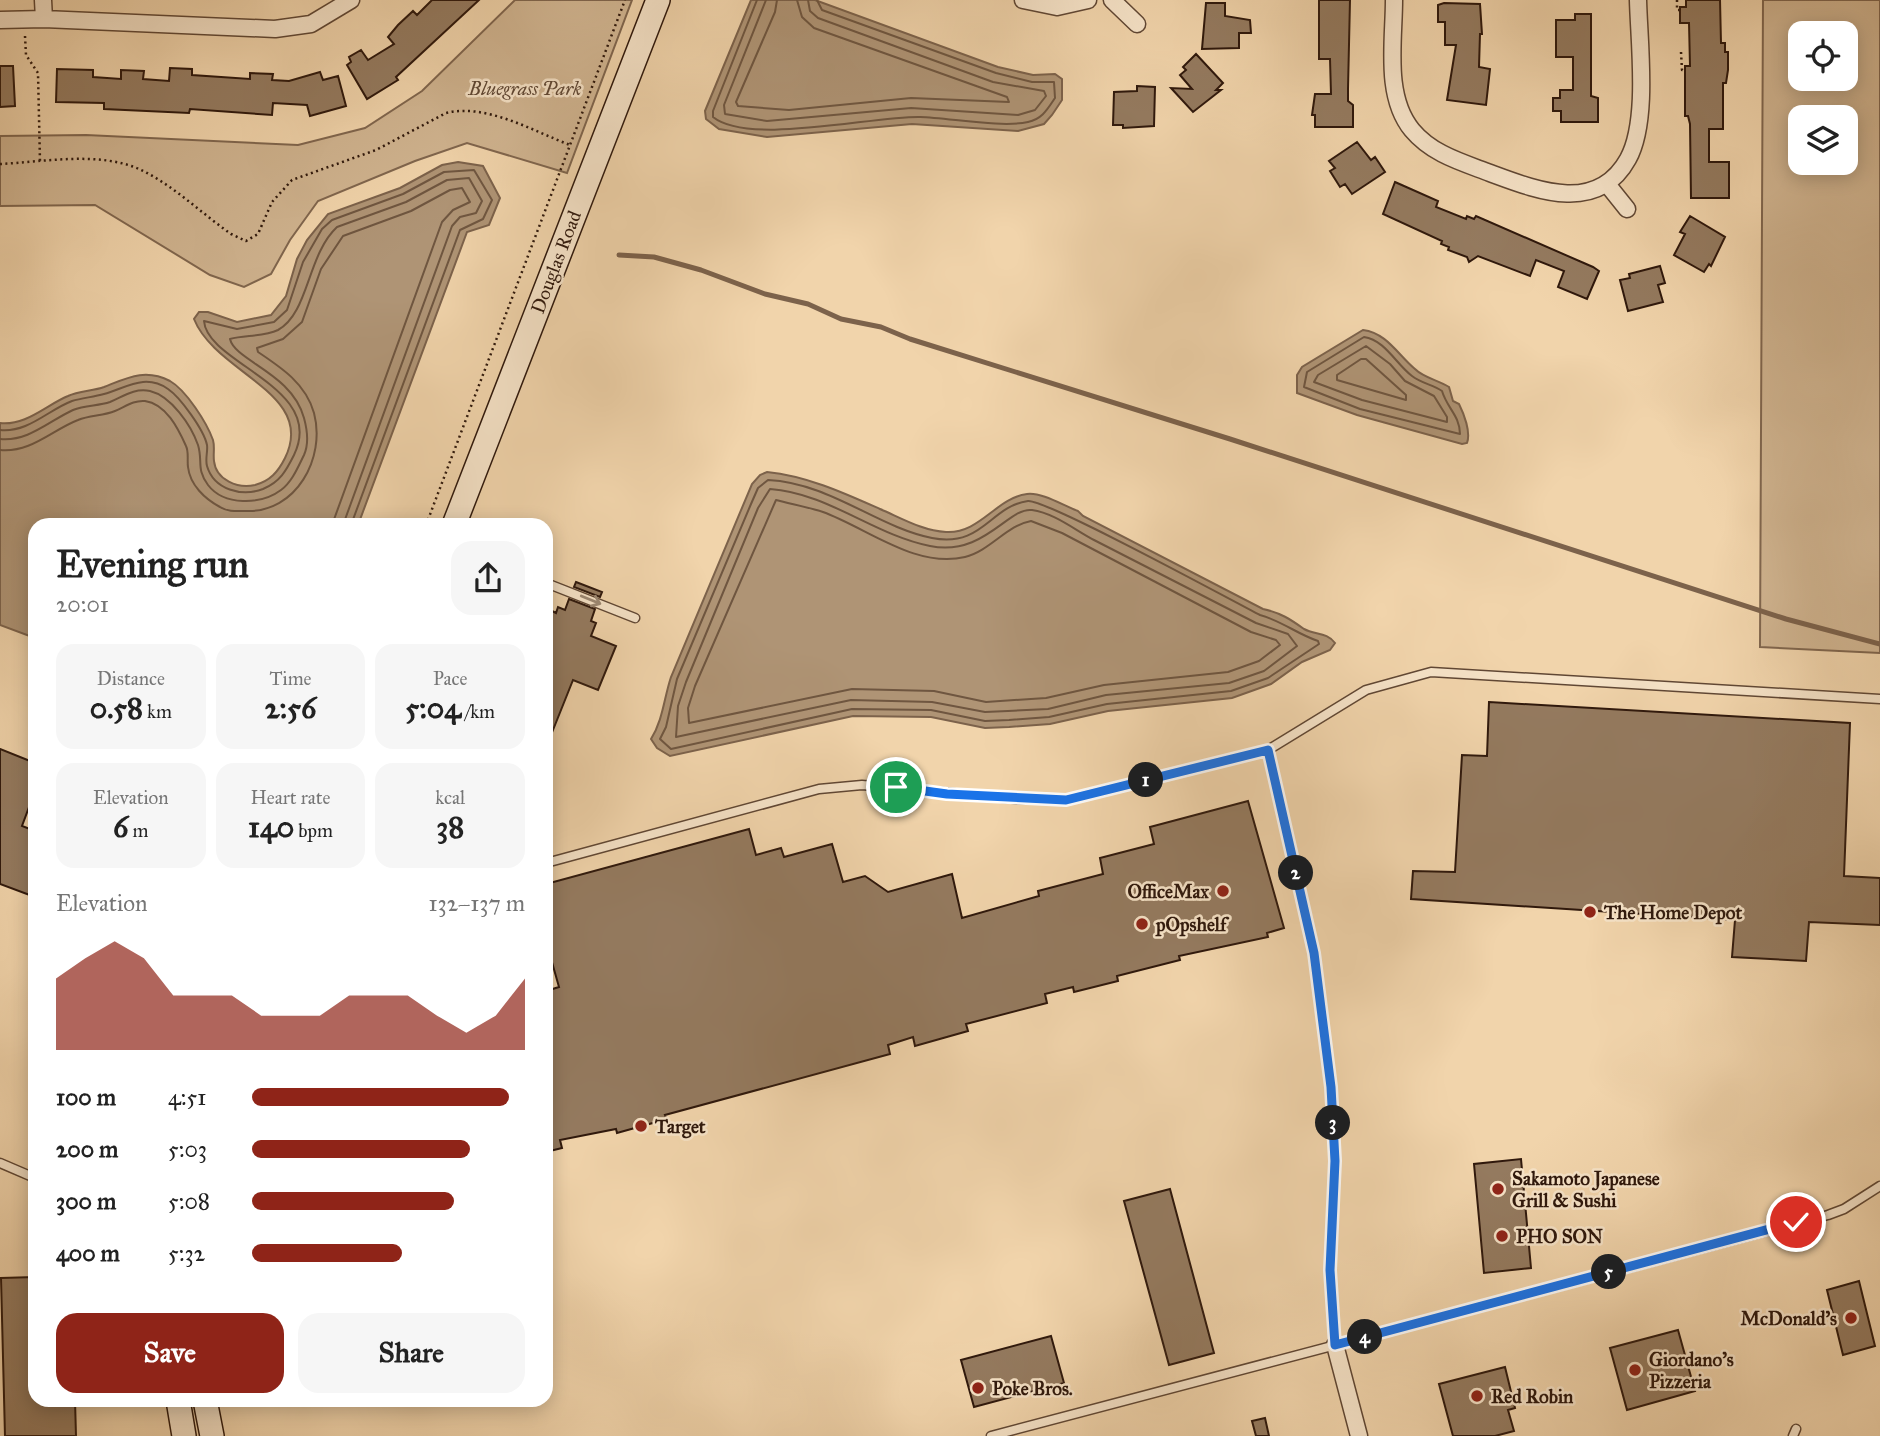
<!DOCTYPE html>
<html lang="en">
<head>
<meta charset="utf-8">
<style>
  :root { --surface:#fff; --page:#f6f6f6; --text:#222; --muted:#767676; --accent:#8f2418 }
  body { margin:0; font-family:"IM FELL Great Primer",serif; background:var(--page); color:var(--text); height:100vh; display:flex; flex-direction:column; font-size:26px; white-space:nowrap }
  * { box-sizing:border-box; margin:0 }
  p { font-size:23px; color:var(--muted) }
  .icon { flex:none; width:38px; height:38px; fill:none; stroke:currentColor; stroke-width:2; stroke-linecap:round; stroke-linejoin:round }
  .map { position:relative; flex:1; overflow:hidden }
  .sheet { position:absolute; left:28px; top:518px; width:525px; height:889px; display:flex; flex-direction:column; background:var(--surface); border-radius:21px; box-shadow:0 4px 18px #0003 }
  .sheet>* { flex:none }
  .controls { position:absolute; left:1788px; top:21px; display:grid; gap:14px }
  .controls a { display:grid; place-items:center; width:70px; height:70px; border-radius:14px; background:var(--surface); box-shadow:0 4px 18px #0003; font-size:35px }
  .pin { position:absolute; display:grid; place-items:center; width:60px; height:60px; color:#fff; margin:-30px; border:4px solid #fff; border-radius:50%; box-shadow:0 2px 7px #0007 }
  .km { position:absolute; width:35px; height:35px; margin:-18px; border-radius:50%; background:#222; color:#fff; font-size:19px; line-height:35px; text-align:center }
  .round { display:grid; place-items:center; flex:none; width:74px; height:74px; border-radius:21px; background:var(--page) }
  .overview { display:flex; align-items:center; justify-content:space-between; height:119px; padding:0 28px }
  h1 { font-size:38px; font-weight:800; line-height:52px }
  .figures { display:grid; grid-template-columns:repeat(3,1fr); gap:10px; height:119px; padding:7px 28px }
  .figures div { display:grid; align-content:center; border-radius:18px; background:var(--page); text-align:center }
  .figures b { font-size:30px; font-weight:800 }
  .figures small { font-size:19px; font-weight:400 }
  .figures p { font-size:19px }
  .chart { height:196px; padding:14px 28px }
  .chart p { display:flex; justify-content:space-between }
  .chart svg { width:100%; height:126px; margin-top:7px; fill:var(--accent); opacity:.7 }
  .action { display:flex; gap:14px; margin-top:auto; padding:14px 28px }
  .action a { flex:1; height:80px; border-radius:21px; background:var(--accent); color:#fff; font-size:28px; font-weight:800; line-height:80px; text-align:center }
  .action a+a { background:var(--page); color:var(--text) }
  ul { padding:0 28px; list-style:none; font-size:23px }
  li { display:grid; grid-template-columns:112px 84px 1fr; align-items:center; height:52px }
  li i { height:18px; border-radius:9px; background:var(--accent) }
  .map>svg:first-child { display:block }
  .green { fill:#d0b490; stroke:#80664e; stroke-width:2; fill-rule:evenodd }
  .water { fill:#af9475; stroke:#7c624b; stroke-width:2 }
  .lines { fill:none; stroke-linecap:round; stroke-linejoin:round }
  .shore { stroke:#6f5640; stroke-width:2 }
  .stream { stroke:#7c624b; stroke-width:5 }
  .building { fill:#947a5f; stroke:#2f180c; stroke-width:2 }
  .lane-casing { stroke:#604734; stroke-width:11 }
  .street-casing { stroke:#604734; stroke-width:19 }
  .secondary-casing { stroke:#2f180c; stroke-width:26 }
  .path { stroke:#2f180c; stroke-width:2.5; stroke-dasharray:2 3.5; stroke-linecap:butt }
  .lane { stroke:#f6e3c8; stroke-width:8 }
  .street { stroke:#f6e3c8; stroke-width:16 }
  .secondary { stroke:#f6e3c8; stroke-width:23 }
  .oneway { stroke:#9c8873 }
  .route-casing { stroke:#fff; stroke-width:14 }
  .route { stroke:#1a73e8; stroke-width:9 }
  .poi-dot { fill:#8f2418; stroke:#f6e3c8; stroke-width:2.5 }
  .labels { text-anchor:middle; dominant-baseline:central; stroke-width:5; stroke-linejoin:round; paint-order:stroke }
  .park-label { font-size:19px; font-style:italic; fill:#5f4734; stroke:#f6e3c8 }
  .street-label { font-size:19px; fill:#2f180c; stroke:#f6e3c8 }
  .poi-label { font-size:19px; font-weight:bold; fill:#2f180c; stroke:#f6e3c8; text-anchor:start }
</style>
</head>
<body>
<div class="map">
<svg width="1880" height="1436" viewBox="0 0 1880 1436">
  <rect width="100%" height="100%" fill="#f1d4ab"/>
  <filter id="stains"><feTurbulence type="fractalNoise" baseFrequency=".00286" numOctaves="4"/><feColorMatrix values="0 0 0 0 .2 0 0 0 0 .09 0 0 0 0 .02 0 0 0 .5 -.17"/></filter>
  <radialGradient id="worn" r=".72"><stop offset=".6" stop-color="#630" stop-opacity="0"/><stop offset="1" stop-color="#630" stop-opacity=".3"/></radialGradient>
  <path class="green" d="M515 0H632L567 173 467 143 415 161 318 201 290 240 271 274 244 287 210 275 95 205 0 206V136L86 135 298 145 365 128 422 91Z
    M1763 0H1880V653L1760 647ZM1801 33H1846V79H1801ZM1801 117H1846V163H1801Z"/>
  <path class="water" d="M751 0H815L998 67 1033 75 1055 74 1062 79V100L1052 115 1044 124 1018 131 912 124 767 137 719 129 706 119 705 111Z
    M458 162 483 166 500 198 489 225 467 232 358 525H35V638L0 625V423C26 426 46 405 68 396 79 391 93 391 104 387 127 378 145 368 170 381 186 390 207 423 213 440 215 447 213 454 214 461 216 480 238 489 255 485 270 481 278 472 285 458 317 393 216 374 194 319L199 312H208L237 322 271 315 286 296 297 259 307 240 328 214 400 188 442 165Z
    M1363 330C1387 333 1398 355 1415 369 1424 378 1438 380 1449 387L1453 401 1459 404C1464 414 1471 432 1467 443L1462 444 1357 415 1297 393V375L1302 367Z
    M767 472C807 476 844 493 880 509 901 518 923 531 946 532 980 534 996 498 1027 494 1042 492 1064 506 1078 511L1083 516 1263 609C1281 613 1290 619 1304 629 1315 635 1327 632 1335 643L1330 650 1302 662 1271 684 1232 698 1108 711 1050 724 1009 727 985 728 931 717 853 716 670 756 657 748 651 739C663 720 664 698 671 677L752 484 760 475Z"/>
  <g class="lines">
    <path class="shore" d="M757 0 713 111V117C749 146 872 116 920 117 950 118 1002 128 1028 122 1042 119 1047 110 1055 98L1054 82H1032L996 73 822 10 817 0
      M766 0 724 105 725 114 767 121 911 108 1018 115 1035 110 1046 96 1044 91 993 82 818 18 810 11 808 0
      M777 0 775 12 736 102 738 106 789 110 911 98 1009 102 1007 97 814 28 802 17 797 0
      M1364 337C1385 340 1396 364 1412 376 1421 383 1433 385 1442 391 1447 408 1460 416 1460 434L1360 409 1304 387 1307 372Z
      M1366 346 1390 364 1405 381 1434 396 1447 417V422L1362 400 1314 382 1318 375Z
      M1361 359H1366L1406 395V400L1337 380V375Z
      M0 430C28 433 48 410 72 401 82 398 93 397 104 394 126 388 145 373 168 389 180 397 204 430 207 445 208 451 205 459 207 466 214 490 242 497 263 489 280 482 286 471 294 455 327 387 207 364 204 321L237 329 274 322 287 310 303 262 322 229 332 220 403 194 444 172 474 170 492 200 483 219 460 230 351 525
      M0 439C28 442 49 421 73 410 85 405 98 406 110 402 124 396 134 388 150 391 171 396 191 425 198 445 203 461 196 469 208 485 224 506 261 505 281 490 292 482 298 467 304 455 309 444 307 429 304 418 292 373 235 361 230 339 245 335 263 337 278 330 309 313 307 255 337 227L406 202 447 180 469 178 482 201 476 213 460 217 452 226 343 525
      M0 450C31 453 52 430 78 420 90 415 103 416 115 411 125 407 133 400 145 401 166 404 178 428 186 446 189 452 187 460 188 467 190 485 205 499 220 507 228 512 237 511 246 511 296 513 326 458 314 413 306 384 282 368 258 352L257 348 283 339 302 322 321 269 343 236 411 211 450 190 462 188 470 202 453 210 442 222 332 525
      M768 480C830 483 877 527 932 538 983 548 990 506 1028 501 1046 499 1229 599 1260 615 1282 621 1297 634 1318 641L1319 644 1268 678 1231 691 1107 704 1049 717 1009 720 985 721 931 710 852 709 671 749 660 739 666 727 677 679 751 504 758 488Z
      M770 489C828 493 874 535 930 546 984 557 1008 507 1032 510 1054 513 1075 530 1094 540 1148 568 1202 595 1256 623L1288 634 1297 646 1264 671 1229 683 1106 695 1048 709 1008 711 985 712 932 702 851 700 676 737 678 706 686 682 758 508Z
      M776 500C791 504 808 507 823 512 867 528 916 569 965 557 990 551 1007 525 1031 521L1062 533 1251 632 1276 640 1280 645 1259 661 1228 672 1104 685 1046 698 986 702 934 691 852 689 689 723 688 708 695 686Z"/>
    <path class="stream" d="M619 255 654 257 701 270 765 294 808 304 841 319 881 327 910 339 1230 439 1786 619 1880 644"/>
  </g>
  <path class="building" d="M432 0H479L396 77 398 80 367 99 347 65 351 62 349 57 361 50 368 60 394 44 388 37 398 25 413 11 417 15Z
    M1319 0H1350L1348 89V101L1353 105V127H1315V115H1312L1315 94H1331L1330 59H1319Z
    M1686 0H1720L1721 43H1725V52H1728V70L1726 83H1723V129H1709V162H1729V198H1691L1690 124 1688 116H1685V66H1690L1689 23H1680V7H1686Z
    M1206 3H1225V16L1250 20 1251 33H1239V48L1202 49Z
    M1444 3 1480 4 1482 34H1480L1479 67 1490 69 1486 105 1447 100 1456 45H1445V22H1438V5Z
    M1575 14H1591V96L1598 98V122H1561V111H1553V98H1560V90H1573V57H1556V20H1575Z
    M1196 54 1223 83 1216 90H1221L1193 112 1171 88 1192 89 1180 75 1186 70 1183 67Z
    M0 66H13L15 106 0 107Z
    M170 68 192 69V75L250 79V73L273 74 272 80 289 81 320 72 323 80 338 76 346 106 310 116 307 105 273 103 272 115 190 109 189 113 104 109V103L56 102 57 69 93 70V77L121 79V70L144 71 143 79 169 81Z
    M1137 86 1155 87 1154 126 1123 128V125H1113L1114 92 1137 91Z
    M1357 142 1371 160 1375 157 1385 172 1352 194 1345 184 1340 187 1330 171 1335 168 1329 161Z
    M1395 182 1438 201 1436 207 1466 219 1467 216 1474 219 1476 216 1593 267 1599 271 1587 299 1558 287 1564 271 1536 260 1530 276 1478 256 1469 262 1467 257 1448 250 1449 247 1441 244 1442 241 1383 214Z
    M1690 216 1725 237 1711 266 1709 264 1704 272 1674 255 1685 234 1680 232Z
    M1660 266 1665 283 1658 285 1663 302 1628 311 1620 280 1630 278 1629 274Z
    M576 582 602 592 600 597 574 587Z
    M569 599 595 609 591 621 596 623 591 636 616 646 598 690 573 680 547 745 546 620 550 610 556 613 558 607 565 610Z
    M1489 702 1850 723 1844 876 1880 878V925L1809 922 1806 961 1732 957 1735 920 1411 899 1413 871 1455 872 1462 755 1487 756Z
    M0 749 35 763V791L22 826 35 831V897L0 884Z
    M1248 801 1284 928 1267 933 1268 937 1179 956 1180 960 1117 976 1118 981 1074 992 1073 987 1045 994 1047 1003 966 1024 968 1031 915 1046 913 1037 888 1045 890 1054 665 1115 667 1119 617 1133 616 1129 560 1140 562 1148 546 1152V991L559 987 546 941V884L749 829 756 855 781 848 784 857 832 844 843 882 865 876 888 892 952 874 962 918 1039 896 1038 891 1103 874 1100 858 1154 844 1150 827Z
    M1521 1159 1531 1268 1484 1273 1474 1164Z
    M1170 1189 1214 1353 1169 1365 1124 1201Z
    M35 1277V1400H75L76 1436H5L1 1278Z
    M1859 1281 1875 1346 1843 1355 1827 1290Z
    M1678 1330 1695 1391 1627 1410 1610 1348Z
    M1051 1336 1064 1383 974 1407 961 1360Z
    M1505 1367 1515 1408 1508 1410 1514 1431 1495 1436H1453L1439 1384Z
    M1265 1418 1269 1436H1256L1252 1421Z"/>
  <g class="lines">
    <defs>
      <path id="lane" d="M546 583 635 618
        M1268 750 1314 953 1331 1087 1335 1161 1330 1270 1335 1345
        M546 863 819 789 862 785 1017 799 1067 800 1268 750 1366 690 1431 672 1880 699
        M0 1163 35 1178
        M991 1436 1828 1215 1844 1209 1880 1186
        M1793 1436 1796 1429"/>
      <path id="street" d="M43 0 44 19
        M1023 0 1057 7 1088 0
        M1112 0 1137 24
        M1394 0C1394 41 1384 96 1412 130 1432 154 1461 162 1490 173 1536 190 1597 215 1628 159 1649 121 1639 43 1638 0
        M0 20 44 19 275 29 311 24 351 0
        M1607 184 1627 209
        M1335 1345 1359 1436"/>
      <path id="secondary" d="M454 525 658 0
        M178 1400 184 1436
        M205 1400 212 1436"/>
    </defs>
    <use href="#lane" class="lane-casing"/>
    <use href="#street" class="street-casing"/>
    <use href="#secondary" class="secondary-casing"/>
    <path class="path" d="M1677 0V10H1680
      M25 36 26 55 38 73 40 162
      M1681 52 1682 70H1685
      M0 164C43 162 98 151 139 169 172 184 201 213 231 234L246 241 258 234 272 202 292 180 376 150 446 113C486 103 533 131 570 145
      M426 525 625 0"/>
    <use href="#lane" class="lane"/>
    <use href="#street" class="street"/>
    <use href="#secondary" class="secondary"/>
  </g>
  <defs><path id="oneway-shaft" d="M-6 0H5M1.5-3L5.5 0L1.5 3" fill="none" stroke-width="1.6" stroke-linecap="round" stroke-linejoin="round" transform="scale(1.75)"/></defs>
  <use class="oneway" href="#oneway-shaft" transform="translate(591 600) rotate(22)"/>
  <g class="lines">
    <defs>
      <path id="route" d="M896 787 947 794 1066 800 1268 750 1314 953 1331 1087 1335 1161 1330 1270 1335 1345 1796 1222"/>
    </defs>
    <use href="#route" class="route-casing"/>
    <use href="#route" class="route"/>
  </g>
  <g class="poi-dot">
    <circle cx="1223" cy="891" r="7"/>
    <circle cx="1590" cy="912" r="7"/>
    <circle cx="1142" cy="924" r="7"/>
    <circle cx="641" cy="1126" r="7"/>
    <circle cx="1498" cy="1189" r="7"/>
    <circle cx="1502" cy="1236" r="7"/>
    <circle cx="1851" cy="1318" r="7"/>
    <circle cx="1635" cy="1370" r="7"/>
    <circle cx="978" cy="1388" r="7"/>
    <circle cx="1477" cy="1396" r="7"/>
  </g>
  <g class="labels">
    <g class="park-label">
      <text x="525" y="88">Bluegrass Park</text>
    </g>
    <g class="street-label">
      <text transform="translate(556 262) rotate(-69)">Douglas Road</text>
    </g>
    <g class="poi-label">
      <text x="1209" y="891" text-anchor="end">OfficeMax</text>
      <text x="1604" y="912">The Home Depot</text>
      <text x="1156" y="924">pOpshelf</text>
      <text x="655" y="1126">Target</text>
      <text x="1512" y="1178">Sakamoto Japanese<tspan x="1512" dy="22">Grill &amp; Sushi</tspan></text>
      <text x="1516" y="1236">PHO SON</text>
      <text x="1837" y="1318" text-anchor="end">McDonald's</text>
      <text x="1649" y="1359">Giordano's<tspan x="1649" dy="22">Pizzeria</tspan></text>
      <text x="992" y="1388">Poke Bros.</text>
      <text x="1491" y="1396">Red Robin</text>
    </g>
  </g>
  <rect width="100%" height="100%" filter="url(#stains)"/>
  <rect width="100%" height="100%" fill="url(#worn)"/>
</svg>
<div class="controls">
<a><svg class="icon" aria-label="locate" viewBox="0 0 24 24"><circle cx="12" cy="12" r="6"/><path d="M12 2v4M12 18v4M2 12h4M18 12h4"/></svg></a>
<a><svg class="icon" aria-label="layers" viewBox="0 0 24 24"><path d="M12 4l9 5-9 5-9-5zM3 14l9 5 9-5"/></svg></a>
</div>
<div class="pin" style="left:896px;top:787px;background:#1e9e55"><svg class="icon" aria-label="arrive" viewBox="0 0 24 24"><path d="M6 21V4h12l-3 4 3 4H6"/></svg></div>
<div class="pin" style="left:1796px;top:1222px;background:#d93025"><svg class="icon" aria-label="check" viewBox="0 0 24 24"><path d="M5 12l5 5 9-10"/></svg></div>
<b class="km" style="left:1146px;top:780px">1</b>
<b class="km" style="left:1296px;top:873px">2</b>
<b class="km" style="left:1333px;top:1123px">3</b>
<b class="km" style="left:1365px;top:1337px">4</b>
<b class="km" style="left:1609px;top:1272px">5</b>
<section class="sheet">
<div class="overview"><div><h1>Evening run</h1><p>20:01</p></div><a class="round"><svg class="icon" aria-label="share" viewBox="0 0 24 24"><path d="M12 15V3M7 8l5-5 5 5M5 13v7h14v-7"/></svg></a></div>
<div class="figures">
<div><p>Distance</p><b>0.58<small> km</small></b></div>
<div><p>Time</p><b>2:56</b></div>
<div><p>Pace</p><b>5:04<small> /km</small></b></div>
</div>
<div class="figures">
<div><p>Elevation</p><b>6<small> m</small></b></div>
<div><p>Heart rate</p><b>140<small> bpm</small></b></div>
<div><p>kcal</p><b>38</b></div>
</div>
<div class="chart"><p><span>Elevation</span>132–137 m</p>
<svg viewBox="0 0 160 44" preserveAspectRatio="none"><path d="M0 44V19L10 12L20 6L30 12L40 25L50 25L60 25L70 32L80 32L90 32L100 25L110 25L120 25L130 32L140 38L150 32L160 19V44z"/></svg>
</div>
<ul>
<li><b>100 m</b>4:51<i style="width:94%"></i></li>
<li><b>200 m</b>5:03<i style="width:80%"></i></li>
<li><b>300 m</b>5:08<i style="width:74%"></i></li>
<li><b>400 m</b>5:32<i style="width:55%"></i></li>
</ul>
<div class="action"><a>Save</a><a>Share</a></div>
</section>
</div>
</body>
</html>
